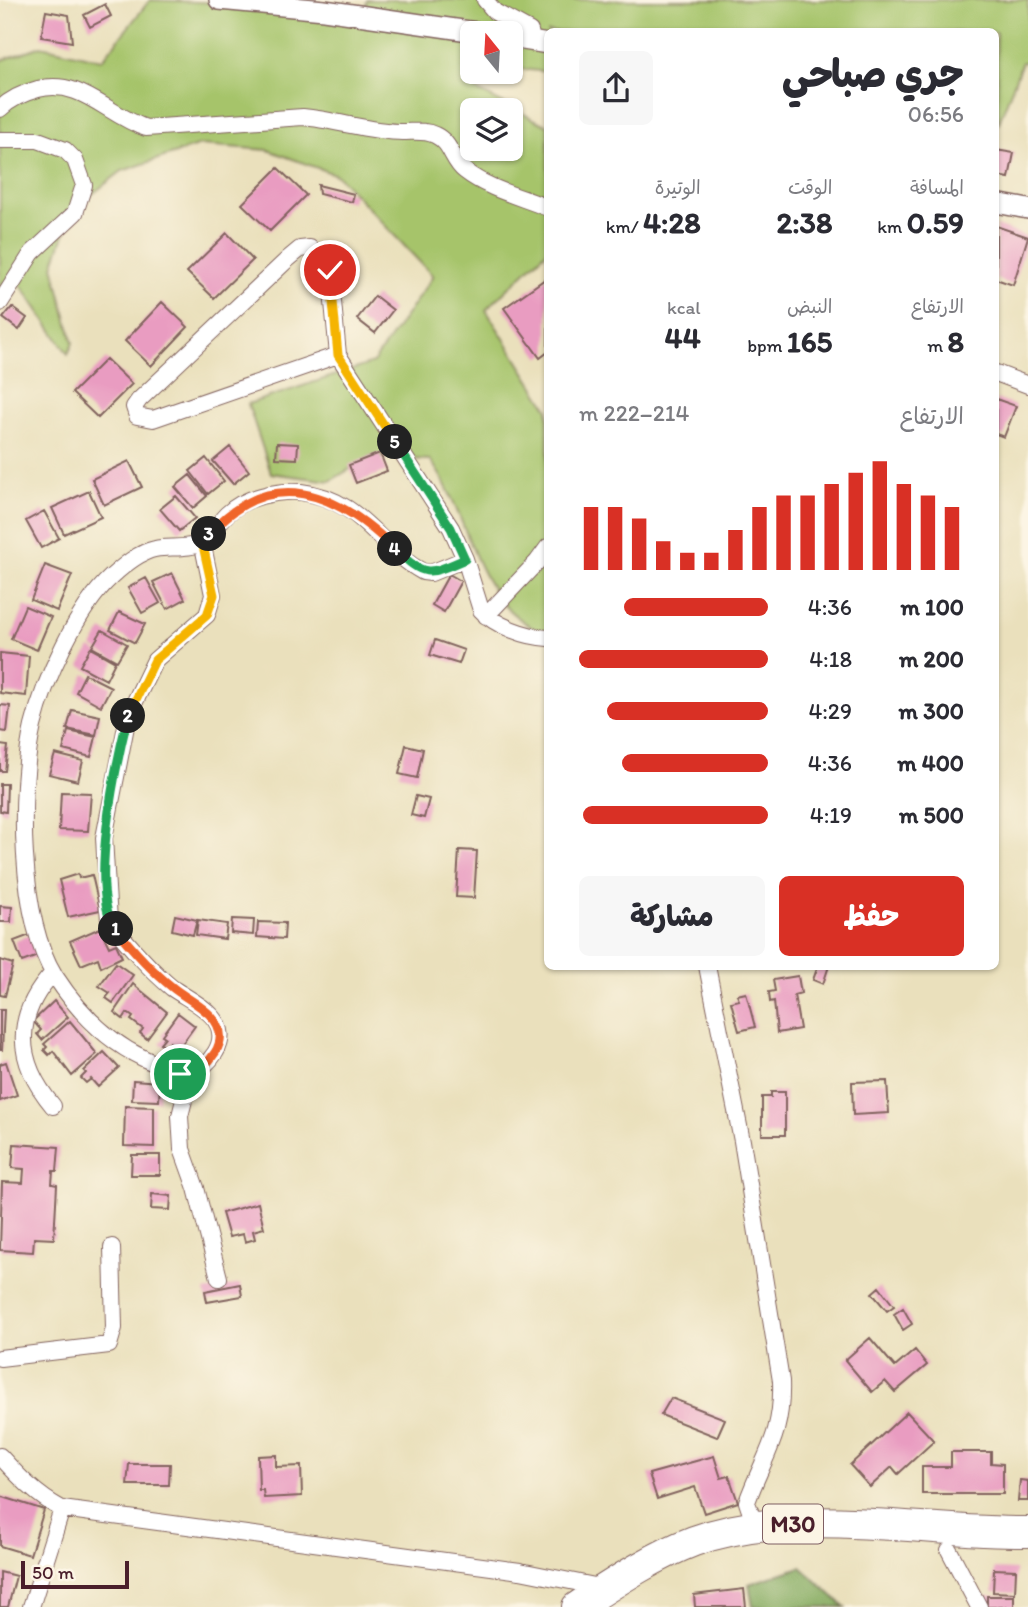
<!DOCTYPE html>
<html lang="ar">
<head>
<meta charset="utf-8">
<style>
  :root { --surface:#fff; --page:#f7f7f7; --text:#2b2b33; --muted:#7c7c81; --accent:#d93025 }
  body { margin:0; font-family:Itim,"Playpen Sans Arabic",sans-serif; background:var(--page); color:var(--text); direction:rtl; height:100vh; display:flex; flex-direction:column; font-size:26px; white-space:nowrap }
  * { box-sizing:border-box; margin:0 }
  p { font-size:23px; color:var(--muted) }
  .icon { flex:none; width:38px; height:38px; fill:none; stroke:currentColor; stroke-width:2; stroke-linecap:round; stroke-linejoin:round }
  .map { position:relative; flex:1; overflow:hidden; direction:ltr }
  .panel { position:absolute; left:544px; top:28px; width:455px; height:942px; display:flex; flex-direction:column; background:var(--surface); border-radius:10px; box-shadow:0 2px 5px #0004; direction:rtl }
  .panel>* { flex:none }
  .needle { width:46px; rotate:342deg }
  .controls { position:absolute; left:460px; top:21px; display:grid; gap:14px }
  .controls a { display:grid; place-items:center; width:63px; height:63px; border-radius:10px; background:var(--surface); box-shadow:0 2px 5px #0004; font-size:35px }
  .scale { position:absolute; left:21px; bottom:18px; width:108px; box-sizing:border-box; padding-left:7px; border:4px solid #4a1f2b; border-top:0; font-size:19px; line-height:24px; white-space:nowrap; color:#4a1f2b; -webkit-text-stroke:5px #fcf5e5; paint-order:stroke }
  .pin { position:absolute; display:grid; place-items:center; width:60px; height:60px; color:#fff; margin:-30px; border:4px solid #fff; border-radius:50%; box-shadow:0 2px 7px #0007 }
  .km { position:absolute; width:35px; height:35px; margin:-18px; border-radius:50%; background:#222; color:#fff; font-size:19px; line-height:35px; text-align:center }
  .round { display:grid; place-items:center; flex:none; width:74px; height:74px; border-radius:10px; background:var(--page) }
  .headline { display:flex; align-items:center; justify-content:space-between; height:119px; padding:0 35px }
  h1 { font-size:38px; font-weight:800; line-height:52px }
  .stats { display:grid; grid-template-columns:repeat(3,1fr); gap:10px; height:119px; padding:7px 35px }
  .stats div { display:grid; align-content:center }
  .stats b { font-size:30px; font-weight:800 }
  .stats small { font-size:19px; font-weight:400 }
  .stats p { font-size:19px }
  .chart { height:196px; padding:14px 35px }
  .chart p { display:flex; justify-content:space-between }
  .chart svg { width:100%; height:126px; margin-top:7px; stroke:var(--accent); stroke-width:6 }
  .primary-button { display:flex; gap:14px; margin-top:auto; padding:14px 35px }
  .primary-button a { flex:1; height:80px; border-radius:10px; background:var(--accent); color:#fff; font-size:28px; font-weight:800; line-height:80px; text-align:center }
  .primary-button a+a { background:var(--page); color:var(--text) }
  ul { padding:0 35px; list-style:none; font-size:23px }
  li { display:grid; grid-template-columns:112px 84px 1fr; align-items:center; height:52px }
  li i { height:18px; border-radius:9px; background:var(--accent) }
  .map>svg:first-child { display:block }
  .green { fill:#a6c46b; stroke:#78724b; stroke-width:2; fill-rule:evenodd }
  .forest { fill:#84aa5f; stroke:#676445; stroke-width:2 }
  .building { fill:#e99cc1 }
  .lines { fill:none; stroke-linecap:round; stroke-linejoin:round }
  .minor-casing { stroke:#82635e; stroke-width:18 }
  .tertiary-casing { stroke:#82635e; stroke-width:22 }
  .motorway-casing { stroke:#82635e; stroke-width:32 }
  .minor { stroke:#fff; stroke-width:16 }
  .tertiary { stroke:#fff; stroke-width:19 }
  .motorway { stroke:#fff; stroke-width:30 }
  .split-1-casing { stroke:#fff; stroke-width:14 }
  .split-2-casing { stroke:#fff; stroke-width:14 }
  .split-3-casing { stroke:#fff; stroke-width:14 }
  .split-4-casing { stroke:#fff; stroke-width:14 }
  .split-5-casing { stroke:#fff; stroke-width:14 }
  .split-6-casing { stroke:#fff; stroke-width:14 }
  .split-1 { stroke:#f0652b; stroke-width:9 }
  .split-2 { stroke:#22a559; stroke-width:9 }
  .split-3 { stroke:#f5b400; stroke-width:9 }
  .split-4 { stroke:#f0652b; stroke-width:9 }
  .split-5 { stroke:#22a559; stroke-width:9 }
  .split-6 { stroke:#f5b400; stroke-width:9 }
  .labels { text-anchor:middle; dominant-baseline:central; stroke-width:5; stroke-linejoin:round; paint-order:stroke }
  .shield { fill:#fcf5e5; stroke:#7f5f63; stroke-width:2 }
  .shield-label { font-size:23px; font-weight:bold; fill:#4a1f2b }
</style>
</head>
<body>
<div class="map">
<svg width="1028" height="1607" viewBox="0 0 1028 1607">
  <rect width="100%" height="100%" fill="#fcf5e5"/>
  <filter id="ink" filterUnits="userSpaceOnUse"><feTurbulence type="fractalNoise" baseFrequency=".0143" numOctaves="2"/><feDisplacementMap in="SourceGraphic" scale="14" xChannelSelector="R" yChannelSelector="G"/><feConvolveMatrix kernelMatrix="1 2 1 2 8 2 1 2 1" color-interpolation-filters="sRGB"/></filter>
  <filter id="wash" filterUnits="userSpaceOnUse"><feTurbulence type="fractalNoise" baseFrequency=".00686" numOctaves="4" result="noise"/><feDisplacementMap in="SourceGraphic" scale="28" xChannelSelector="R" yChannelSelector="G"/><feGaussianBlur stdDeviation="1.57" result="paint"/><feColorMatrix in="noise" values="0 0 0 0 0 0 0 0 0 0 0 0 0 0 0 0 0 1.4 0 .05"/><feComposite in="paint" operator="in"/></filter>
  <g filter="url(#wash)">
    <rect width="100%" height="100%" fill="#eae0bc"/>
    <path class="green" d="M150 0 365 9 367 0H1028V63L1022 62 998 125 996 32H548V72L511 68V33H472V72H493L476 90 548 126V250L486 310 548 409V634H541C529 625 513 616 503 604 469 561 462 503 430 460L370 457 330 481 271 473 248 404 373 363 433 276 337 175 268 150 200 145 122 171 73 209 53 266 73 343 68 354 16 278 0 290V61L41 46 102 60ZM472 110H511V149H472Z"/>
    <path class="forest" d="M801 1567 845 1607H753L749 1584Z"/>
    <g id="blocks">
      <path class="building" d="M105 4 111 16 90 27 84 15Z
        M46 11 69 15 72 42 41 37Z
        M996 150 1014 153 1009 178 996 176Z
        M278 168 306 195 270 231 242 204Z
        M318 185 354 194 352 202 319 194Z
        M996 226 1028 237 1013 285 996 279Z
        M227 233 253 260 214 298 187 272Z
        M548 277V352L540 358 504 308Z
        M375 296 393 310 375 333 357 319Z
        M162 302 188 327 151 366 125 341Z
        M12 307 27 318 19 330 3 318Z
        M106 359 132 384 98 418 72 393Z
        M996 399 1016 406 1004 437 996 434Z
        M277 443 298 444 297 459 276 458Z
        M230 447 249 471 233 484 213 461Z
        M380 453 387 471 356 483 349 465Z
        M206 458 224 481 208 494 190 471Z
        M129 461 142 487 104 505 92 479Z
        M190 475 207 496 193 508 175 487Z
        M89 491 101 517 64 534 52 508Z
        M176 496 195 518 179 531 160 509Z
        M44 511 59 538 41 548 26 521Z
        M45 565 72 575 57 611 31 600Z
        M172 573 185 599 167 609 153 582Z
        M449 574 461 581 444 612 432 605Z
        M146 578 160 603 142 613 128 588Z
        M25 606 51 617 37 650 11 639Z
        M119 612 145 624 135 643 110 630Z
        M102 630 127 644 117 661 92 647Z
        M435 640 464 650 459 664 430 655Z
        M90 648 115 662 106 680 80 666Z
        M0 653 29 656 26 696 0 693Z
        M85 674 111 687 101 706 76 692Z
        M0 705 10 706 7 732 0 731Z
        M72 710 100 716 96 735 67 729Z
        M68 731 96 737 91 757 63 750Z
        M0 745 8 746 5 771H0Z
        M406 745 423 749 417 778 399 774Z
        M55 754 83 761 78 781 49 774Z
        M0 784H7L6 812 0 811Z
        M61 792 91 793 88 831 59 830Z
        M416 796 429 799 424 818 411 815Z
        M459 850 477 851 474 898 456 897Z
        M78 874 79 878 92 875 100 910 68 917 59 880Z
        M0 906 12 907 11 922H0Z
        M175 915 197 920 193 935 172 930Z
        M232 919 254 920 253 935 231 933Z
        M198 920 227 924 225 939 196 935Z
        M258 922 285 923 284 939 257 937Z
        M100 928 109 947 116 944 122 957 101 967 98 958 81 965 70 941Z
        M30 935 38 956 22 962 14 941Z
        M0 960 13 964 5 996 0 995Z
        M116 963 133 975 113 1003 106 998 110 993 99 986Z
        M818 966H829L823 984 813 980Z
        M798 976 801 993 794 995 800 1029 777 1033 774 1001 770 1002 769 992 775 991 773 980Z
        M133 984 167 1012 147 1039 140 1033 143 1029 131 1020 133 1017 127 1013 123 1019 114 1012Z
        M746 993 755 1027 739 1031 731 1002 739 1000 737 995Z
        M54 1001 68 1017 42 1040 37 1034 41 1030 33 1021Z
        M0 1010H4L2 1050H0Z
        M178 1013 195 1026 179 1048 170 1042 166 1047 160 1043 165 1037 162 1035Z
        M70 1021 97 1054 72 1076 53 1051 49 1055 44 1050 47 1047 44 1044Z
        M104 1052 119 1068 98 1087 91 1079 86 1083 81 1078 86 1073 84 1071Z
        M6 1062 17 1095 0 1101V1064Z
        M133 1080 160 1082 159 1101 132 1100Z
        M887 1081 889 1113 853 1115 852 1082Z
        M771 1092H785V1135H762V1097H771Z
        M125 1106 154 1107V1147L124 1146Z
        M14 1144 59 1147 57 1171H53L52 1184 57 1185 54 1239 34 1238 33 1252 0 1250 2 1182 23 1183 24 1169 12 1168Z
        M132 1155H160V1175H131Z
        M152 1194 171 1196 170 1210 151 1209Z
        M258 1203 264 1228 253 1231 255 1239 245 1242 243 1234 229 1237 222 1213Z
        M240 1284 242 1296 207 1302 205 1291Z
        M879 1287 894 1306 887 1311 872 1293Z
        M903 1308 912 1324 903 1330 894 1314Z
        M870 1338 895 1367 915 1350 927 1365 895 1392 885 1381 872 1392 845 1360Z
        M671 1398 725 1419 717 1437 661 1415Z
        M907 1412 934 1441 898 1474 892 1467 870 1487 850 1465Z
        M951 1452H991V1463L1003 1464V1494H922V1467H951Z
        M276 1455V1467L301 1466 302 1496 264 1498 263 1490H259L258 1456Z
        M714 1456 721 1478 729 1476 738 1502 704 1513 695 1487 657 1499 649 1474Z
        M129 1464H170L169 1485H127Z
        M1020 1480 1028 1481V1501H1018Z
        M0 1496 44 1510 30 1555 0 1546Z
        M994 1569 1016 1570 1015 1593 993 1592Z
        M0 1572 16 1576 8 1607H0Z
        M744 1589 746 1607H695L694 1595Z
        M987 1596H1014V1607H987Z"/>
    </g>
  </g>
  <g filter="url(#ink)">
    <use href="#blocks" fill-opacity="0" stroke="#82635e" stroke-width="2"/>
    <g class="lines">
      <defs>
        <path id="minor" d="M485 0 495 12 530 31 532 41
          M0 109C11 98 23 93 38 89 81 78 107 115 146 128L303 117C337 120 369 132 403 132 414 132 425 130 435 135 452 143 451 160 465 171 488 189 521 197 548 208
          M0 140H38L65 150 75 160 84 185 75 213 32 253 0 303
          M310 248 330 270 338 355 153 419 137 416 134 407 139 400 288 259 300 249Z
          M338 355 451 528 465 559 481 610C495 626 527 637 548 638
          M996 373 1028 385
          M486 616 537 562 548 547
          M707 966 742 1141 781 1381C783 1436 764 1455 747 1502L755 1526
          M185 1079C207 1067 235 1041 212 1016 201 1004 185 997 172 988 149 969 128 944 109 921L104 838 128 716 155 660 207 615 213 595 202 541
          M53 1106C15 1061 13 1016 53 973
          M219 1278 196 1188 182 1149 180 1116 187 1088 185 1079C174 1068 156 1065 143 1058 105 1040 77 1010 55 976 19 918 18 791 33 726 44 681 77 608 111 577 123 566 139 552 155 549 169 546 190 550 202 542 211 535 218 523 227 514 244 497 277 490 301 492 363 499 378 548 423 572L431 573 465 559
          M0 1358 109 1345 114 1328 112 1247
          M0 1456C19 1477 37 1496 62 1509L520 1571 605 1588
          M949 1550 979 1607
          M31 1607 62 1509"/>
        <path id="tertiary" d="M219 0 324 10 483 33
          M511 38 548 44
          M996 203 1028 209"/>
        <path id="motorway" d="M577 1607C614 1583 652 1557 694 1541 795 1504 922 1533 1028 1532"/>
      </defs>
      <use href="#minor" class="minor-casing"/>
      <use href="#tertiary" class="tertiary-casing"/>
      <use href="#motorway" class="motorway-casing"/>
      <use href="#minor" class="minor"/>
      <use href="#tertiary" class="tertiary"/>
      <use href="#motorway" class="motorway"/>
    </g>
  </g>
  <g class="lines" filter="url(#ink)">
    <defs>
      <path id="split-1" d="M116 929C132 949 152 971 172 987 184 997 200 1004 211 1016 235 1041 207 1067 185 1079L180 1074"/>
      <path id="split-2" d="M116 929C87 894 117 760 128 716"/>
      <path id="split-3" d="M128 716 155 660 207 615 214 595 202 541 209 534"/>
      <path id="split-4" d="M209 534C271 464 337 492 395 549"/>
      <path id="split-5" d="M395 549C425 578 428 575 465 559L451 528 395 442"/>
      <path id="split-6" d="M330 270 338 355 395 442"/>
    </defs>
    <use href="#split-1" class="split-1-casing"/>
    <use href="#split-2" class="split-2-casing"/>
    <use href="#split-3" class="split-3-casing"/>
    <use href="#split-4" class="split-4-casing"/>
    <use href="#split-5" class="split-5-casing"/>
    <use href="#split-6" class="split-6-casing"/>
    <use href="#split-1" class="split-1"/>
    <use href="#split-2" class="split-2"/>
    <use href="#split-3" class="split-3"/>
    <use href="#split-4" class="split-4"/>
    <use href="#split-5" class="split-5"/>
    <use href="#split-6" class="split-6"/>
  </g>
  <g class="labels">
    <rect class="shield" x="763" y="1504.5" width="60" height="39" rx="5"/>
    <g class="shield-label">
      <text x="793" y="1524">M30</text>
    </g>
  </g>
</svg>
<div class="controls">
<a><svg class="needle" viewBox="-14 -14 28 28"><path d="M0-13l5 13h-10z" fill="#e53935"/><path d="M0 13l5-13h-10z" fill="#7c7c81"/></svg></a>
<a><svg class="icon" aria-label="layers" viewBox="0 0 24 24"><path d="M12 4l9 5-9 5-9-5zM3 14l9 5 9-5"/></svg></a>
</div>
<div class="scale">50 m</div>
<div class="pin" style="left:180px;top:1074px;background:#1e9e55"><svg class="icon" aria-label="arrive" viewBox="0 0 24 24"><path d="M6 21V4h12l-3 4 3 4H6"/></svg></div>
<div class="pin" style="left:330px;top:270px;background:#d93025"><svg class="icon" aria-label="check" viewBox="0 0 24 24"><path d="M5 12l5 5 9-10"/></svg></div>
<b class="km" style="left:116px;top:929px">1</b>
<b class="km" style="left:128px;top:716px">2</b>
<b class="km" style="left:209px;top:534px">3</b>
<b class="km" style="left:395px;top:549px">4</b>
<b class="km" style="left:395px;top:442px">5</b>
<section class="panel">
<div class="headline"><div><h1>جري صباحي</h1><p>06:56</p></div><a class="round"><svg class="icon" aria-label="share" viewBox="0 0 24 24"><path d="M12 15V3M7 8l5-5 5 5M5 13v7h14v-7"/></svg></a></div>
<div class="stats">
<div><p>المسافة</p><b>0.59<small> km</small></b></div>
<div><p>الوقت</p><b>2:38</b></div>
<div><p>الوتيرة</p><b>4:28<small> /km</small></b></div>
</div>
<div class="stats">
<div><p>الارتفاع</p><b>8<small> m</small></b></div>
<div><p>النبض</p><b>165<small> bpm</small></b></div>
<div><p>kcal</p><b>44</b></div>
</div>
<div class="chart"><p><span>الارتفاع</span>214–222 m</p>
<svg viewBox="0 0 160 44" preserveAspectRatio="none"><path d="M5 44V22M15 44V22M25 44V26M35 44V34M45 44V38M55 44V38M65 44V30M75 44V22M85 44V18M95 44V18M105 44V14M115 44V10M125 44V6M135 44V14M145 44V18M155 44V22"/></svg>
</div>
<ul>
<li><b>100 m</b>4:36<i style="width:76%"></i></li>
<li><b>200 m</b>4:18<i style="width:100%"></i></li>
<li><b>300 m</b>4:29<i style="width:85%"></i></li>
<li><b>400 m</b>4:36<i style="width:77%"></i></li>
<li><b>500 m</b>4:19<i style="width:98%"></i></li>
</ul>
<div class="primary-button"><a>حفظ</a><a>مشاركة</a></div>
</section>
</div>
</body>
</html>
